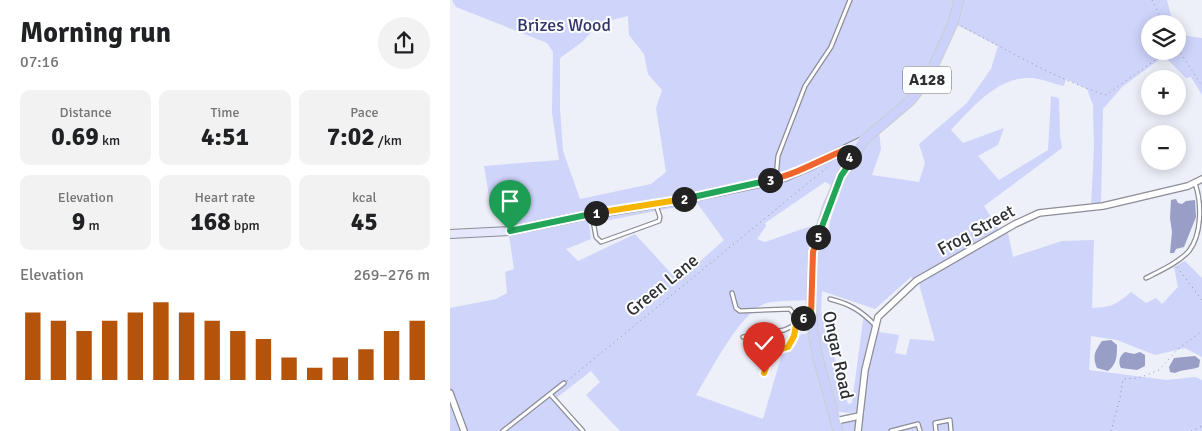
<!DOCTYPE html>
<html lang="en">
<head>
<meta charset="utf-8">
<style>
  :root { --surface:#fff; --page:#f2f2f2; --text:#202124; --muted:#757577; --accent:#b45309 }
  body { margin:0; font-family:Signika,sans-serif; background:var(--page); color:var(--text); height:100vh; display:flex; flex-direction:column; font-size:19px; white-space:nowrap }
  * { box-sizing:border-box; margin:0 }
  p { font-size:16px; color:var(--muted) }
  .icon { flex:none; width:28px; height:28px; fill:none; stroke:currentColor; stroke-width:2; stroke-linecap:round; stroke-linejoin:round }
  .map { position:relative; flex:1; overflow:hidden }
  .details { display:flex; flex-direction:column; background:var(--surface); width:450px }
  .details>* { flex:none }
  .fabs { position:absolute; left:691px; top:15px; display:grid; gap:10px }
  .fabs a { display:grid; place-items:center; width:45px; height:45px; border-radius:50%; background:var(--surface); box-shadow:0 2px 12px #0003; font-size:25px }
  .pin { position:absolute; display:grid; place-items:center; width:42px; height:42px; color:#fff; margin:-51px -21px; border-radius:50% 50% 50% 0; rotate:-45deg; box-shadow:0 0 5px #0007 }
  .pin .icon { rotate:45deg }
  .km { position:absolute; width:25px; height:25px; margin:-12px; border-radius:50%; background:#222; color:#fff; font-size:14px; line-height:25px; text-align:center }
  .round { display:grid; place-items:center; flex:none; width:52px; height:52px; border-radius:26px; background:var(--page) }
  .head { display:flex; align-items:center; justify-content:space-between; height:85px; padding:0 20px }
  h1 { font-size:28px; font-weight:800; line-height:38px }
  .stats { display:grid; grid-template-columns:repeat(3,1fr); gap:8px; height:85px; padding:5px 20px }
  .stats div { display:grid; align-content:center; border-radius:10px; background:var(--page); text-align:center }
  .stats b { font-size:25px; font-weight:800 }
  .stats small { font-size:14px; font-weight:400 }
  .stats p { font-size:14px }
  .chart { height:140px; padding:10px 20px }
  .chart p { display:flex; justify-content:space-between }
  .chart svg { width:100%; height:90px; margin-top:5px; stroke:var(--accent); stroke-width:6 }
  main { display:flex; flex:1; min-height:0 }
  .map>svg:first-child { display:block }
  .green { fill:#ced4fa; fill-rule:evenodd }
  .water { fill:#989ec6 }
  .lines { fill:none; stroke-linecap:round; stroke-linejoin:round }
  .lane-casing { stroke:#8c8d96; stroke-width:5.5 }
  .street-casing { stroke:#8c8d96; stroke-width:8 }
  .secondary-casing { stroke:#8c8d96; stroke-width:10 }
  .primary-casing { stroke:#cdcdce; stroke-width:11 }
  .path { stroke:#919299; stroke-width:1; stroke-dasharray:1 4; stroke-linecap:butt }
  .lane { stroke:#fff; stroke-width:3 }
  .street { stroke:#fff; stroke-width:5.5 }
  .secondary { stroke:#e5e8fd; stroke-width:8 }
  .primary { stroke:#cbd1fb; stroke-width:9 }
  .split-1-casing { stroke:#fff; stroke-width:10 }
  .split-2-casing { stroke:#fff; stroke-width:10 }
  .split-3-casing { stroke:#fff; stroke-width:10 }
  .split-4-casing { stroke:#fff; stroke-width:10 }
  .split-5-casing { stroke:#fff; stroke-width:10 }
  .split-6-casing { stroke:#fff; stroke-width:10 }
  .split-7-casing { stroke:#fff; stroke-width:10 }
  .split-1 { stroke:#22a559; stroke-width:6 }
  .split-2 { stroke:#f5b400; stroke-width:6 }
  .split-3 { stroke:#22a559; stroke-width:6 }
  .split-4 { stroke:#f0652b; stroke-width:6 }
  .split-5 { stroke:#22a559; stroke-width:6 }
  .split-6 { stroke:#f0652b; stroke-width:6 }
  .split-7 { stroke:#f5b400; stroke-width:6 }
  .labels { text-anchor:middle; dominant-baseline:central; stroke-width:4; stroke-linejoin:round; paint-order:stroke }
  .shield { fill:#fcfdff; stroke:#6c6d70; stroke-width:1 }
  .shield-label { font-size:16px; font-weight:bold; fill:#2f2f33 }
  .park-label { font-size:18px; fill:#313468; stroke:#fcfdff }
  .street-label { font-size:18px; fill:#2f2f33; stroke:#fcfdff }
</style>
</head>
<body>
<main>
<section class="details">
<div class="head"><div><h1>Morning run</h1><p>07:16</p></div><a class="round"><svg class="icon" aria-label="share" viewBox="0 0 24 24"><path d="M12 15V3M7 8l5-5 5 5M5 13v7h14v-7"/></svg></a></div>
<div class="stats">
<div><p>Distance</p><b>0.69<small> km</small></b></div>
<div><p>Time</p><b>4:51</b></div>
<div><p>Pace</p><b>7:02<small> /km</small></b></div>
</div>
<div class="stats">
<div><p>Elevation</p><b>9<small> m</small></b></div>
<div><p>Heart rate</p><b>168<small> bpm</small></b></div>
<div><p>kcal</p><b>45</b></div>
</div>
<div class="chart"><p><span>Elevation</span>269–276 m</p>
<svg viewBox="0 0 160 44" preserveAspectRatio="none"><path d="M5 44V11M15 44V15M25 44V20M35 44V15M45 44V11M55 44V6M65 44V11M75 44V15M85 44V20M95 44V24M105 44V33M115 44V38M125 44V33M135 44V29M145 44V20M155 44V15"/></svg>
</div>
</section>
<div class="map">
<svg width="752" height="431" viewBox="0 0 752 431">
  <rect width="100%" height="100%" fill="#edeff9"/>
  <path class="green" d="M2 0H717L723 24H700V51H728V29L738 36 752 38V95L741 77 736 78 714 56 672 87 653 109 651 206 641 207 644 148 643 105 637 89 616 79 614 86C603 84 591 78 580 78 547 77 522 108 501 130L513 143 554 128 548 145 528 156 549 180 598 150 601 96 609 98 610 136 612 148 534 206 552 235 558 233 563 257 612 241 644 240 642 308C662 307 666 305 681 292L696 303 706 298 712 304 728 287 724 267 735 261 752 278V357L735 348 705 355 667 340 641 336 639 370 717 380 745 377 752 380V431H409L415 411 400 413 384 411 386 421 409 416 408 431H170L136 395 150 382 141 371 105 399 130 431H0V308L46 299 57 293 55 272 64 269 59 235 60 225 47 202H40L34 166 109 160 102 113 103 52 97 43 6 7ZM178 16 179 35 194 54 198 74 212 90 206 108 216 172 201 184 130 199 113 151 110 108V58L132 42 150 23ZM498 20 548 46 541 69 517 103 469 144 475 163 469 182 422 175 431 149 429 132 477 80 493 44ZM375 182 390 190 380 221 379 231 358 227 315 242 307 239 316 226 315 223ZM247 203 274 240 228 281 185 234 128 261 116 249 141 239 139 224ZM461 277 469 284 485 341 460 339 456 355 445 353 449 335 429 332 430 328 414 314 402 403 398 404 371 311 372 291 425 309ZM360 300 363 333 351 334 345 346 332 354 313 419 246 395C261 371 291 310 317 303 330 300 347 301 360 300Z"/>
  <path class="water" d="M726 199 728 203 732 204 736 201 745 200 746 217 734 247 726 249 724 253H720L722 232 720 218 721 200Z
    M661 340 667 345C667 356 667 364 658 371L647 368C642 356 645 351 652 341Z
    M675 352 684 354 690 352 695 355V366L687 370 671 368C668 362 669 356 675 352Z
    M745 356 750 360 749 367C741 370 733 369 725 373L720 372 719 367 724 358Z"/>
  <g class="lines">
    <defs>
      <path id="lane" d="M326 178 328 156 355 86 381 47 400 0
        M142 215 146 237 151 242 209 221 210 217 206 205
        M696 278C710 271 728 263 739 251 752 234 752 203 745 183
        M282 293 286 308 290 311 340 309 347 319
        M380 299C400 304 410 310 425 325
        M293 337 334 330 347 324
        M313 373 316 368V354L338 347 344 336 347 319 360 316
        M100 394 133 431
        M53 431 114 383
        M441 431 468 424 470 431
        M486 431 485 423 500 420 501 431"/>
      <path id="street" d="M0 393 14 431
        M386 421 409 416
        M408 431 415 370 428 317 466 281 565 224 589 213 653 206 738 186 752 179"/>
      <path id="secondary" d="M0 234 60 231 137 215 229 200 305 184 335 177 356 168 414 140"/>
      <path id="primary" d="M388 431 368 358 363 333 361 300 363 252 378 206 391 176 414 140 460 101 477 80 503 23 509 0"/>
    </defs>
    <use href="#lane" class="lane-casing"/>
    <use href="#street" class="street-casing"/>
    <use href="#secondary" class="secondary-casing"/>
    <use href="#primary" class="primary-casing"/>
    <path class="path" d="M702 0 714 24
      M511 26C558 50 605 79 656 95L718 51
      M728 49 752 86
      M727 267 752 300
      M117 381 380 165
      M661 431 670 398 673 379 689 378 709 370 729 348 752 331
      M741 431 752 426"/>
    <use href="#lane" class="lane"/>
    <use href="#street" class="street"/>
    <use href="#secondary" class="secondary"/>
    <use href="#primary" class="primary"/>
  </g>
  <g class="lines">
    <defs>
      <path id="split-1" d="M60 231 146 213"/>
      <path id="split-2" d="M146 213 234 199"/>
      <path id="split-3" d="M234 199 320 180"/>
      <path id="split-4" d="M320 180C346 174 369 161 394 150L399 157"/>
      <path id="split-5" d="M368 237 391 176 402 160 399 157"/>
      <path id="split-6" d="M353 318 361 316 363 252 368 237"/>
      <path id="split-7" d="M314 373 316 368V354L338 347 344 336 347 319 353 318"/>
    </defs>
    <use href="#split-1" class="split-1-casing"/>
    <use href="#split-2" class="split-2-casing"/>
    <use href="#split-3" class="split-3-casing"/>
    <use href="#split-4" class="split-4-casing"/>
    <use href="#split-5" class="split-5-casing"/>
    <use href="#split-6" class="split-6-casing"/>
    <use href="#split-7" class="split-7-casing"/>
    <use href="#split-1" class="split-1"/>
    <use href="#split-2" class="split-2"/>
    <use href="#split-3" class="split-3"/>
    <use href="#split-4" class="split-4"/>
    <use href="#split-5" class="split-5"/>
    <use href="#split-6" class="split-6"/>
    <use href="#split-7" class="split-7"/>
  </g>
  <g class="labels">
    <rect class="shield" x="453" y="66.5" width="48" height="27" rx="4"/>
    <g class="shield-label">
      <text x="477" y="80">A128</text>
    </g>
    <g class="park-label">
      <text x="114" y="25">Brizes Wood</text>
    </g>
    <g class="street-label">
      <text transform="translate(526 230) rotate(-29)">Frog Street</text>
      <text transform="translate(212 285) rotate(-39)">Green Lane</text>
      <text transform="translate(388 355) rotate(78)">Ongar Road</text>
    </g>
  </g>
</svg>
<div class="fabs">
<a><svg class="icon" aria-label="layers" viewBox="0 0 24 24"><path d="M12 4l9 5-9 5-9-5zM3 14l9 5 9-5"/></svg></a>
<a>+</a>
<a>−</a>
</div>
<div class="pin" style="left:60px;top:231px;background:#1e9e55"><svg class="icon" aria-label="arrive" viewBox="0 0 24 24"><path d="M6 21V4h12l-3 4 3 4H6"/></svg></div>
<div class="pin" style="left:314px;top:373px;background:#d93025"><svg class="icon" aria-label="check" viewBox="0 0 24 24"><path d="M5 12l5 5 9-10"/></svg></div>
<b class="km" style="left:146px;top:213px">1</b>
<b class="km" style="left:234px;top:199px">2</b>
<b class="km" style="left:320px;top:180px">3</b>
<b class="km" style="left:399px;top:157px">4</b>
<b class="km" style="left:368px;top:237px">5</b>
<b class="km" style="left:353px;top:318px">6</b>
</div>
</main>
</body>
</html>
